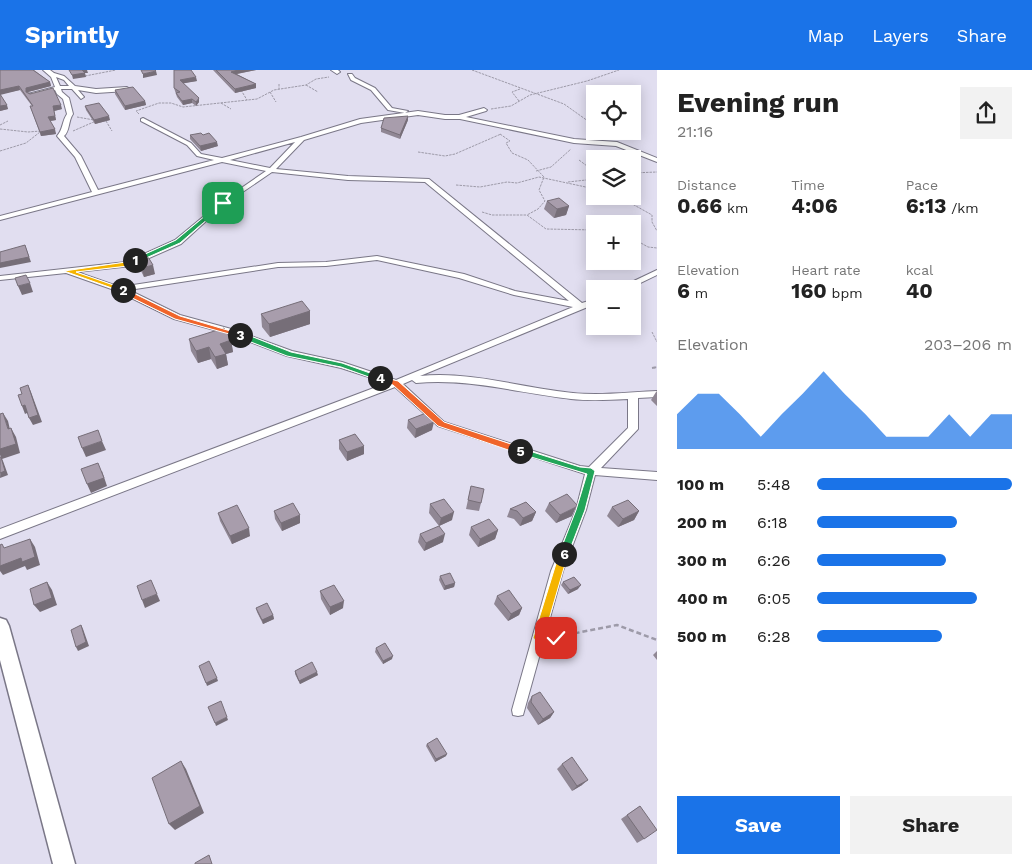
<!DOCTYPE html>
<html lang="en">
<head>
<meta charset="utf-8">
<style>
  :root { --surface:#fff; --page:#f2f2f2; --text:#222; --muted:#767676; --accent:#1a73e8 }
  body { margin:0; font-family:"Work Sans",sans-serif; background:var(--page); color:var(--text); height:100vh; display:flex; flex-direction:column; font-size:19px; white-space:nowrap }
  * { box-sizing:border-box; margin:0 }
  p { font-size:16px; color:var(--muted) }
  .icon { flex:none; width:28px; height:28px; fill:none; stroke:currentColor; stroke-width:2; stroke-linecap:round; stroke-linejoin:round }
  .map { position:relative; flex:1; overflow:hidden }
  .sheet { display:flex; flex-direction:column; background:var(--surface); width:375px }
  .sheet>* { flex:none }
  .fabs { position:absolute; left:586px; top:15px; display:grid; gap:10px }
  .fabs a { display:grid; place-items:center; width:55px; height:55px; border-radius:0px; background:var(--surface); box-shadow:0 2px 12px #0003; font-size:25px }
  .pin { position:absolute; display:grid; place-items:center; width:42px; height:42px; color:#fff; margin:-21px; border-radius:10px; box-shadow:0 2px 8px #0006 }
  .km { position:absolute; width:25px; height:25px; margin:-12px; border-radius:50%; background:#222; color:#fff; font-size:14px; line-height:25px; text-align:center }
  .round { display:grid; place-items:center; flex:none; width:52px; height:52px; border-radius:0px; background:var(--page) }
  .headline { display:flex; align-items:center; justify-content:space-between; height:85px; padding:0 20px }
  h1 { font-size:28px; font-weight:700; line-height:38px }
  .stats { display:grid; grid-template-columns:repeat(3,1fr); gap:8px; height:85px; padding:5px 20px }
  .stats div { display:grid; align-content:center }
  .stats b { font-size:21px; font-weight:700 }
  .stats small { font-size:14px; font-weight:400 }
  .stats p { font-size:14px }
  .chart { height:140px; padding:10px 20px }
  .chart p { display:flex; justify-content:space-between }
  .chart svg { width:100%; height:90px; margin-top:5px; fill:var(--accent); opacity:.7 }
  .button { display:flex; gap:10px; margin-top:auto; padding:10px 20px }
  .button a { flex:1; height:58px; border-radius:0px; background:var(--accent); color:#fff; font-size:20px; font-weight:700; line-height:58px; text-align:center }
  .button a+a { background:var(--page); color:var(--text) }
  ul { padding:0 20px; list-style:none; font-size:16px }
  li { display:grid; grid-template-columns:80px 60px 1fr; align-items:center; height:38px }
  li i { height:12px; border-radius:6px; background:var(--accent) }
  header { display:flex; align-items:center; gap:30px; box-sizing:border-box; height:70px; padding:0 25px; background:var(--accent); color:#fff }
  header strong { font-size:24px }
  nav { display:flex; gap:28px; margin-inline-start:auto; font-size:18px }
  main { display:flex; flex:1; min-height:0 }
  .map>svg:first-child { display:block }
  .lines { fill:none; stroke-linecap:round; stroke-linejoin:round }
  .street-casing { stroke:#7a7787; stroke-width:2 }
  .primary-casing { stroke:#7a7787; stroke-width:3 }
  .path-far2 { stroke:#9d9aa8; stroke-width:1; stroke-dasharray:2.5 1; stroke-linecap:butt }
  .path-far1 { stroke:#9d9aa8; stroke-width:2; stroke-dasharray:4 2.5; stroke-linecap:butt }
  .path { stroke:#9d9aa8; stroke-width:2.5; stroke-dasharray:5 3; stroke-linecap:butt }
  .street { fill:#fff; fill-rule:evenodd }
  .primary { fill:#fff; fill-rule:evenodd }
  .wall { fill:#908794 }
  .shaded-wall { fill:#766e78 }
  .building { fill:#a89dac; stroke:#766e78 }
  .split-1 { fill:#22a559; stroke:#fff }
  .split-2 { fill:#f5b400; stroke:#fff }
  .split-3 { fill:#f0652b; stroke:#fff }
  .split-4 { fill:#22a559; stroke:#fff }
  .split-5 { fill:#f0652b; stroke:#fff }
  .split-6 { fill:#22a559; stroke:#fff }
  .split-7 { fill:#f5b400; stroke:#fff }
</style>
</head>
<body>
<header>
<strong>Sprintly</strong>
<nav><a>Map</a><a>Layers</a><a>Share</a></nav>
</header>
<main>
<div class="map">
<svg width="657" height="794" viewBox="0 0 657 794">
  <rect width="100%" height="100%" fill="#e1def0"/>
  <g class="lines">
    <defs>
      <path id="street" d="M43 0H50L54 3 64 6 75 16 96 19 127 17 130 19 127 21 96 23 78 20 84 27 81 29 72 19H61L62 22 69 28 73 44C68 51 70 61 64 66L81 86 98 120 214 90 197 86 187 75 141 51V49L143 48 191 73 201 84 222 88 301 67 360 49 418 41 445 45H459L484 38 487 40 486 41 466 47 574 69 617 72 657 88V92L616 76 574 73 460 49H445L418 45 361 53 304 70 276 99 348 106 429 109 582 233 595 229V234L420 306C472 301 522 318 573 323 601 326 629 322 657 321V327L638 328V359L601 398 657 402V410L595 405 586 440 563 501 523 645 518 646 513 645 512 640 551 501 576 440 585 404 438 356 395 317 0 469V459L387 313 341 298 287 286 229 264 174 249 117 221 66 203 0 210V206L126 192 175 170 221 132 266 101 222 92 0 150V146L92 122 75 87 57 66C63 60 62 51 67 44L63 29 57 24 55 20 31 26 28 24 55 17 51 7ZM56 7 64 10 69 16H60ZM295 72 270 98 230 90ZM272 102 348 110 425 112 569 231 515 221 464 204 377 186 326 192 278 193 120 217 77 202 131 196 181 174 225 134ZM377 190 459 208 514 225 573 237 396 310 342 292 292 281 235 260 180 245 129 220 278 197 326 196ZM412 310 416 313C469 308 519 323 571 329 590 331 609 330 628 329V358L589 397 580 396 444 352 403 314Z
        M331 0H338L340 2 337 4Z
        M348 4H352L355 8 375 18 392 38 408 41 405 43 388 40 371 20 351 10Z
        M657 200V205L628 219H617Z"/>
      <path id="primary" d="M0 548 6 550 9 556 75 794H53L0 590Z"/>
    </defs>
    <use href="#street" class="street-casing"/>
    <use href="#primary" class="primary-casing"/>
    <path class="path-far2" d="M472 0 564 34 595 56
      M85 6 116 0
      M279 14V19
      M306 15 318 22
      M241 20 247 30
      M270 22 276 32
      M519 31 512 22 520 19
      M221 33 231 39
      M491 39 511 36 530 25 587 11 619 0
      M139 44 136 41 159 33H171L183 37 257 29 274 20 306 15 316 9 329 7
      M77 47 94 50
      M106 51 112 61
      M0 55 8 51
      M0 59 28 62 41 61
      M73 61 96 51
      M602 61 608 65
      M500 64 510 71 506 73 512 83 528 90 544 107 539 120 545 131 538 139 527 145
      M0 81 26 73 40 62
      M418 82 445 86 455 84 501 64
      M579 90 595 102
      M536 101 551 97 571 79
      M632 103 657 102
      M568 112 595 109
      M456 115 480 117 507 112 517 113 539 107 595 119
      M618 126 652 145V152L657 161
      M482 142 492 145H527L546 159 595 160
      M632 168 648 177 657 178
      M652 262 657 272
      M654 298 657 297"/>
    <path class="path-far1" d="M652 298 657 297"/>
    <path class="path" d="M551 568 617 555 657 570"/>
    <use href="#street" class="street"/>
    <use href="#primary" class="primary"/>
  </g>
  <path class="wall" d="M0 0H34L50 12 51 16 28 22 62 39 54 41 56 50 50 51 56 64 41 66 30 36H32L20 20 0 24 8 39 0 41Z
    M174 0 197 11 183 13 199 32 196 36 192 33 183 35 177 27 174 18Z
    M213 0H256L237 4 256 14V18L235 23Z
    M115 20 145 31 146 35 125 40 115 24Z
    M85 36 110 50 95 54 86 40Z
    M408 50 400 69 381 62V58Z
    M190 65H203L218 76 201 81 190 69Z
    M547 131 569 136 566 145 554 148 544 139Z
    M135 186 155 204 144 207 138 195Z
    M310 241V254L270 267 262 257 261 244Z
    M189 269 231 270 233 282 226 284 228 295 217 299 211 289 198 293 191 281Z
    M657 321V336L651 330 656 322Z
    M408 350 432 360 415 368 407 358Z
    M339 370 364 384 347 391 339 379Z
    M471 416 481 433 479 441 466 439Z
    M549 433 572 446 556 453 545 441Z
    M430 434 452 450 439 456 429 443Z
    M612 437 639 441 634 450 618 457 607 446Z
    M510 439 536 442 532 451 520 456 514 449 507 447Z
    M274 441 300 453 282 461 275 449Z
    M218 443 250 466 232 474 220 451Z
    M471 457 498 460 495 469 478 477 469 465Z
    M420 464 443 472 424 481 418 472Z
    M440 506 455 513 454 517 444 520 439 510Z
    M563 512 578 519 568 524 561 515Z
    M320 521 343 538 330 545 321 529Z
    M497 526 522 538 519 545 508 551 494 534Z
    M256 538 273 545 274 549 263 554 257 542Z
    M376 578 392 589 383 594 375 582Z
    M657 581V590L653 585Z
    M295 601 318 605 300 614 295 604Z
    M532 626 554 642 550 648 538 655 527 638 528 633Z
    M427 674 446 686 435 692 426 676Z
    M562 694 582 715 572 721 557 699Z
    M640 736 644 769 637 773 621 749Z"/>
  <path class="shaded-wall" d="M82 0H87L88 3H85L86 7 73 9 72 5Z
    M238 0H256L231 5V2Z
    M156 1 157 5 143 8V4Z
    M196 7 197 11 180 14V10Z
    M50 12 51 16 28 22H26V18Z
    M256 14V18L235 23V19Z
    M19 16 20 20 0 25V20Z
    M199 28V32L196 36V32Z
    M192 29V33L183 35 182 31Z
    M145 31 146 35 125 40V36Z
    M7 35 8 39 0 41V36Z
    M61 35 62 39 54 41 56 50 50 51 48 47 53 36Z
    M109 46 110 50 95 54 94 50Z
    M408 46V50L400 69V65Z
    M55 59 56 64 41 66 40 62Z
    M217 72 218 76 201 81 200 76Z
    M569 136 566 145 554 148 557 139Z
    M25 175 31 192 0 198V193Z
    M153 195 155 204 144 207 142 198Z
    M30 213 33 222 22 225 18 216Z
    M310 241V254L270 267 269 254Z
    M231 270 233 282 226 284 228 295 217 299 215 287 220 274Z
    M209 277 211 289 198 293 196 281Z
    M28 315 31 322 42 352 33 355 29 348Z
    M25 335 29 342 25 344 22 336Z
    M3 343 8 351 12 368 8 359Z
    M434 352 432 360 415 368 416 359Z
    M11 358 16 367 20 383 2 389 0 385V379Z
    M102 371 106 380 86 387 82 378Z
    M364 376V384L347 391V382Z
    M1 387 3 391 8 405 0 408Z
    M102 401 107 416 91 423 87 414Z
    M576 437 572 446 556 453 560 445Z
    M639 441 634 450 618 457 623 449Z
    M454 442 452 450 439 456 441 448Z
    M536 442 532 451 520 456 523 448Z
    M300 445V453L282 461 281 453Z
    M249 458 250 466 232 474 230 466Z
    M498 460 495 469 478 477 480 469Z
    M445 464 443 472 424 481 426 473Z
    M30 469 35 477 40 495 27 500 25 496 3 505 0 501V496Z
    M47 512 52 520 57 535 40 542 34 535Z
    M455 513 454 517 444 520 445 516Z
    M581 515 578 519 568 524 570 520Z
    M157 524 160 531 145 538 142 530Z
    M344 531 343 538 330 545V537Z
    M522 538 519 545 508 551 511 544Z
    M273 545 274 549 263 554 262 550Z
    M81 555 83 559 89 576 78 581 76 577Z
    M393 586 392 589 383 594V591Z
    M317 602 318 605 300 614 299 611Z
    M217 608 218 611 207 616 206 613Z
    M554 642 550 648 538 655 543 649Z
    M227 647 228 650 216 656 215 653Z
    M447 684 446 686 435 692 436 689Z
    M181 691 186 699 204 743 175 760 169 754Z
    M588 710 582 715 572 721 577 716Z"/>
  <path class="building" d="M0 0H33L50 12 26 18V22L30 24 53 18 61 35 53 36 55 46 48 47 55 59 40 62 30 36H33L19 16 0 20Z
    M69 0H82L85 3 72 5Z
    M141 0H155L156 1 143 4Z
    M174 0H191L196 7 180 10 199 28 196 32 192 29 182 31 176 23 180 22 174 18Z
    M216 0H238L231 2 256 14 235 19Z
    M133 17 145 31 125 36 115 20Z
    M0 24 7 35 0 36Z
    M99 33 109 46 94 50 85 36Z
    M408 46 400 65 381 58 384 48Z
    M201 63 203 65 209 63 217 72 200 76 190 65Z
    M559 128 569 136 557 139 547 131Z
    M25 175 29 187 0 193V182Z
    M145 182 153 195 142 198 135 186Z
    M26 205 30 213 18 216 15 208Z
    M302 231 310 241 269 254 261 244Z
    M224 258 231 270 220 274 226 284 215 287 209 277 196 281 189 269Z
    M28 315 38 345 29 348 25 335 22 336 18 325 22 324 20 318Z
    M3 343 8 359 11 358 16 374 0 379V344Z
    M426 343 434 352 416 359 408 350Z
    M98 360 102 371 82 378 78 367Z
    M355 364 364 376 347 382 339 370Z
    M0 387H1L5 401 0 403Z
    M98 393 104 408 87 414 81 399Z
    M471 416 484 419 481 433 468 430Z
    M567 424 577 435 576 437 560 445 549 433Z
    M444 429 454 442 441 448 430 434Z
    M628 430 639 441 623 449 612 437Z
    M526 432 536 442 523 448 517 441 510 439Z
    M293 433 300 445 281 453 274 441Z
    M237 435 249 458 230 466 218 443Z
    M489 449 498 460 480 469 471 457Z
    M439 456 445 464 426 473 420 464Z
    M30 469 35 487 22 492 21 488 0 496V475L2 474 4 478Z
    M450 503 455 513 445 516 440 506Z
    M574 507 581 515 570 520 563 512Z
    M151 510 157 524 142 530 137 516Z
    M47 512 52 528 34 535 30 519Z
    M334 515 344 531 330 537 320 521Z
    M509 520 522 538 511 544 497 526Z
    M267 533 273 545 262 550 256 538Z
    M81 555 86 572 76 577 71 560Z
    M385 573 393 586 383 591 376 578Z
    M209 591 217 608 206 613 199 596Z
    M312 592 317 602 299 611 295 601Z
    M540 622 554 642 543 649 531 632 532 626Z
    M221 631 227 647 215 653 208 637Z
    M437 668 447 684 436 689 427 674Z
    M572 687 588 710 577 716 562 694Z
    M181 691 200 736 169 754 152 708Z
    M640 736 657 760 644 769 627 745Z
    M209 785 212 794H195V793Z"/>
  <path class="split-1" d="M223 131 225 134 180 173 137 192 132 190 176 170Z"/>
  <path class="split-2" d="M133 189 138 190 128 196 76 202 125 219 126 220 123 222 64 201 126 192Z"/>
  <path class="split-3" d="M120 219H125L180 246 244 265 240 267 175 249 120 222Z"/>
  <path class="split-4" d="M238 263H243L291 282 342 293 384 308 380 311 341 297 287 286 238 267Z"/>
  <path class="split-5" d="M378 306 398 311 444 352 523 378 524 381 520 384 438 356 393 315 378 310Z"/>
  <path class="split-6" d="M518 378H520L580 397 591 398 595 401 585 440 567 487H560L559 484 576 440 587 404 518 383Z"/>
  <path class="split-7" d="M564 480 568 484 545 563 556 564 561 568 556 573 538 572 533 568 559 484Z"/>
</svg>
<div class="fabs">
<a><svg class="icon" aria-label="locate" viewBox="0 0 24 24"><circle cx="12" cy="12" r="6"/><path d="M12 2v4M12 18v4M2 12h4M18 12h4"/></svg></a>
<a><svg class="icon" aria-label="layers" viewBox="0 0 24 24"><path d="M12 4l9 5-9 5-9-5zM3 14l9 5 9-5"/></svg></a>
<a>+</a>
<a>−</a>
</div>
<div class="pin" style="left:223px;top:133px;background:#1e9e55"><svg class="icon" aria-label="arrive" viewBox="0 0 24 24"><path d="M6 21V4h12l-3 4 3 4H6"/></svg></div>
<div class="pin" style="left:556px;top:568px;background:#d93025"><svg class="icon" aria-label="check" viewBox="0 0 24 24"><path d="M5 12l5 5 9-10"/></svg></div>
<b class="km" style="left:135px;top:190px">1</b>
<b class="km" style="left:123px;top:220px">2</b>
<b class="km" style="left:240px;top:265px">3</b>
<b class="km" style="left:380px;top:308px">4</b>
<b class="km" style="left:520px;top:381px">5</b>
<b class="km" style="left:564px;top:484px">6</b>
</div>
<section class="sheet">
<div class="headline"><div><h1>Evening run</h1><p>21:16</p></div><a class="round"><svg class="icon" aria-label="share" viewBox="0 0 24 24"><path d="M12 15V3M7 8l5-5 5 5M5 13v7h14v-7"/></svg></a></div>
<div class="stats">
<div><p>Distance</p><b>0.66<small> km</small></b></div>
<div><p>Time</p><b>4:06</b></div>
<div><p>Pace</p><b>6:13<small> /km</small></b></div>
</div>
<div class="stats">
<div><p>Elevation</p><b>6<small> m</small></b></div>
<div><p>Heart rate</p><b>160<small> bpm</small></b></div>
<div><p>kcal</p><b>40</b></div>
</div>
<div class="chart"><p><span>Elevation</span>203–206 m</p>
<svg viewBox="0 0 160 44" preserveAspectRatio="none"><path d="M0 44V27L10 17L20 17L30 27L40 38L50 27L60 17L70 6L80 17L90 27L100 38L110 38L120 38L130 27L140 38L150 27L160 27V44z"/></svg>
</div>
<ul>
<li><b>100 m</b>5:48<i style="width:100%"></i></li>
<li><b>200 m</b>6:18<i style="width:72%"></i></li>
<li><b>300 m</b>6:26<i style="width:66%"></i></li>
<li><b>400 m</b>6:05<i style="width:82%"></i></li>
<li><b>500 m</b>6:28<i style="width:64%"></i></li>
</ul>
<div class="button"><a>Save</a><a>Share</a></div>
</section>
</main>
</body>
</html>
